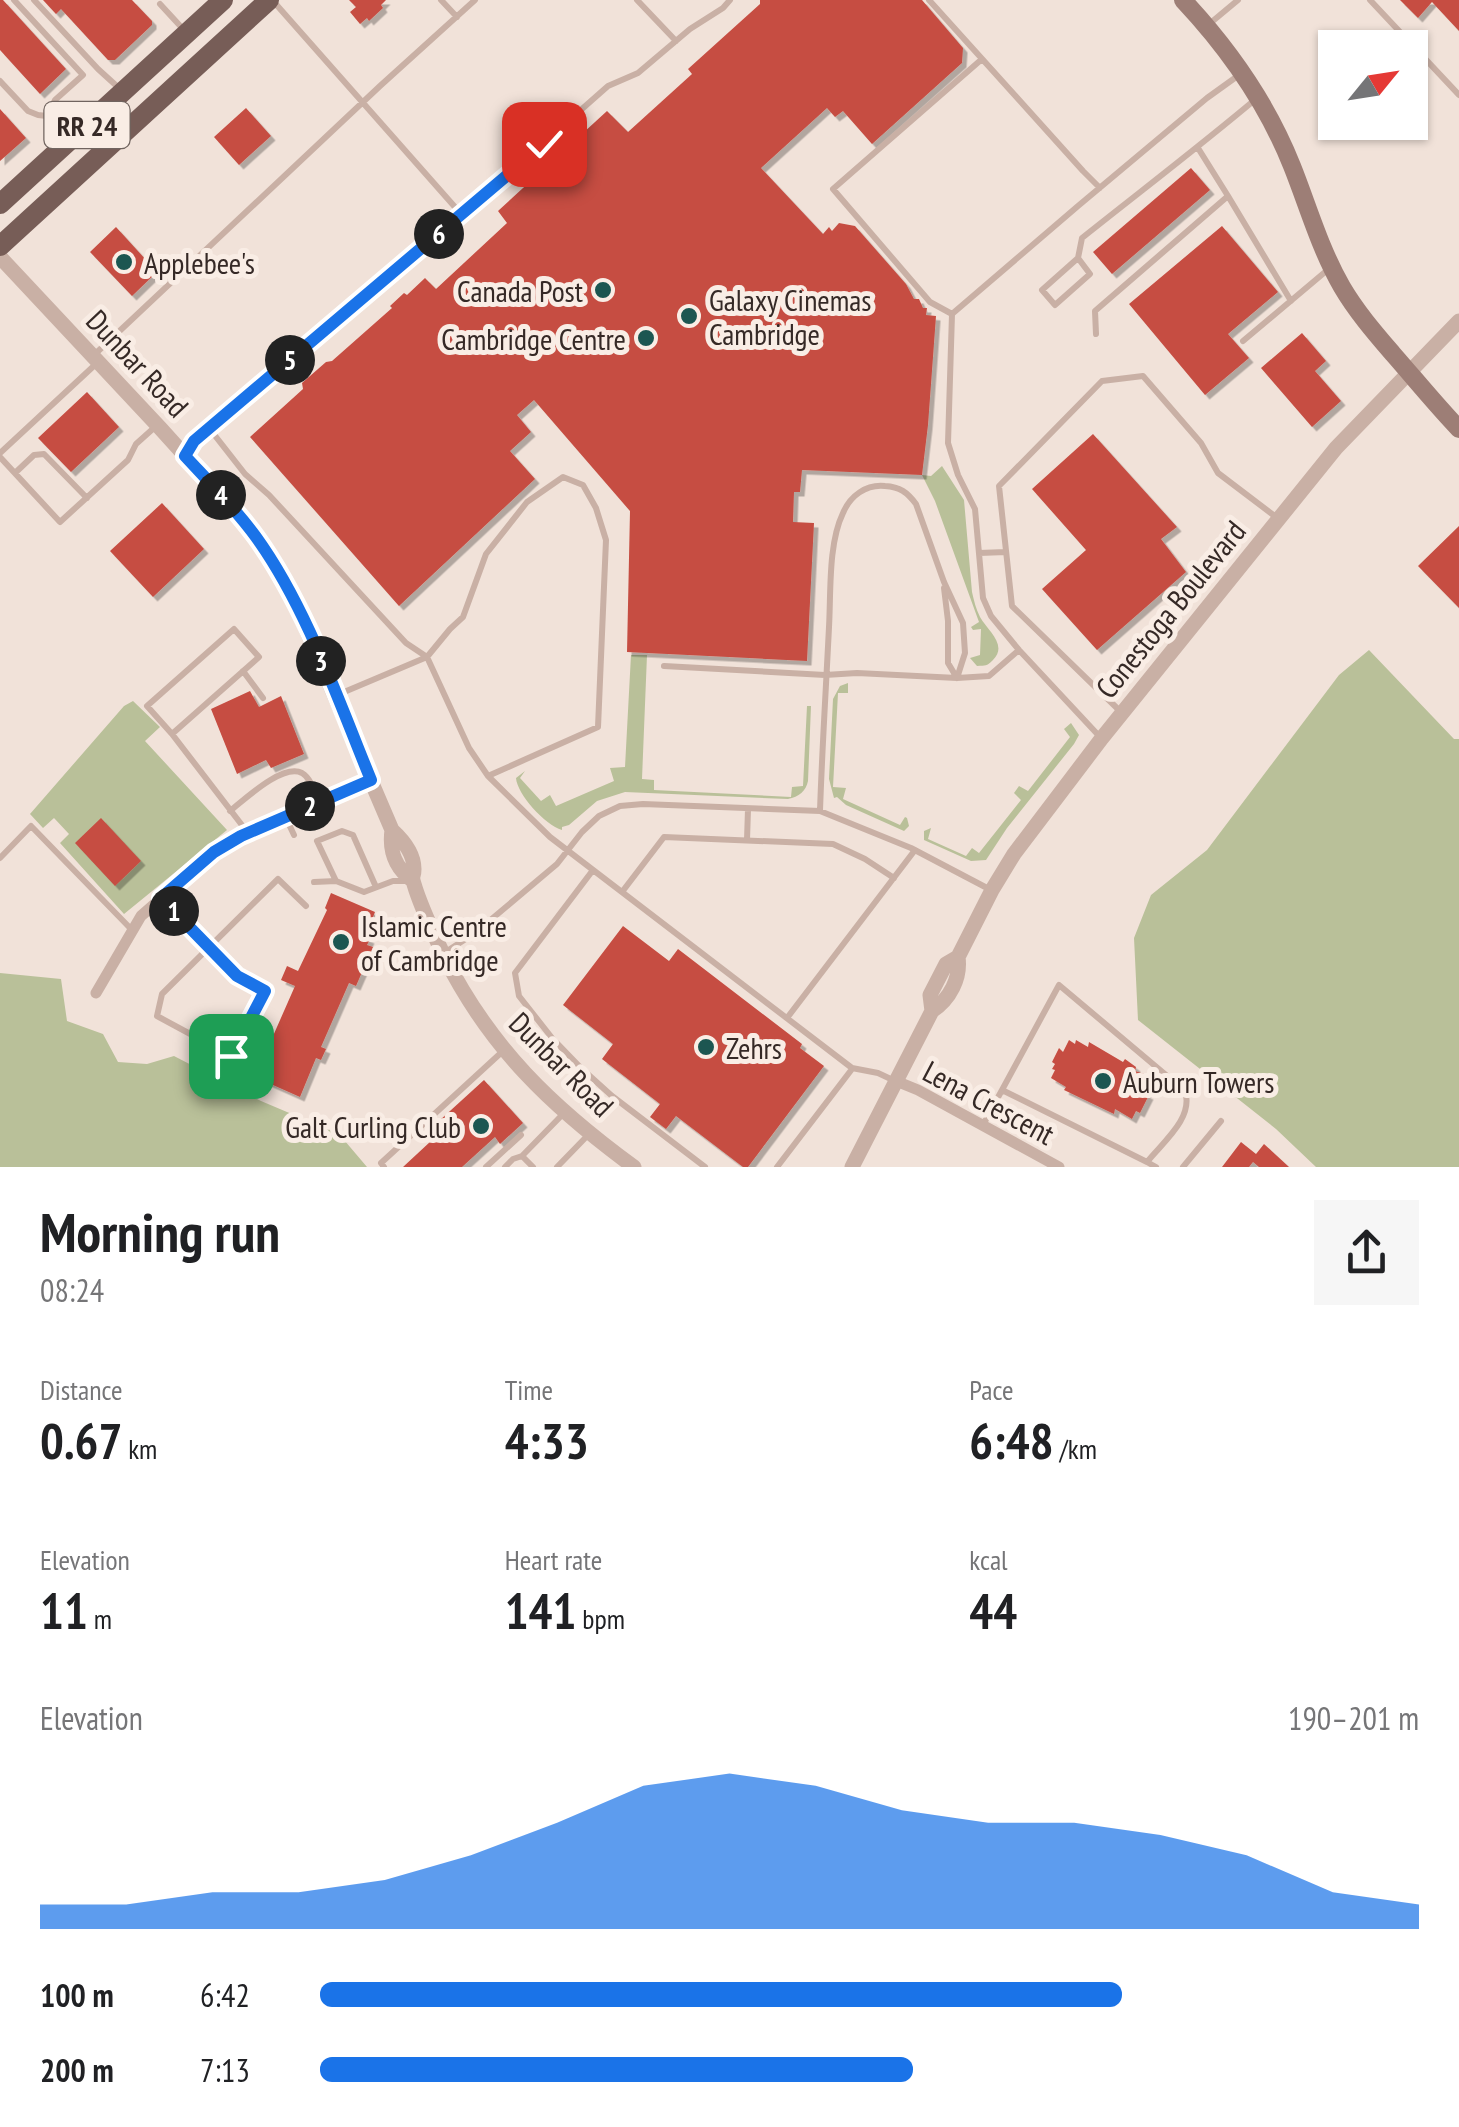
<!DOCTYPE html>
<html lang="en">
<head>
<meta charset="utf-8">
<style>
  :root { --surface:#fff; --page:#f6f6f6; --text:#202124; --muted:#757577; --accent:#1a73e8 }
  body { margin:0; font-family:"PT Sans Narrow",sans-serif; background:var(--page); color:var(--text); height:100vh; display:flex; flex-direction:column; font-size:38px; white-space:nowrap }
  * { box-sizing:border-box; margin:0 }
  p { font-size:32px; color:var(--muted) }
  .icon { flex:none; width:55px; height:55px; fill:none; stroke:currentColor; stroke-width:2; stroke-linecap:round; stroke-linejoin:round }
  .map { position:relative; height:1167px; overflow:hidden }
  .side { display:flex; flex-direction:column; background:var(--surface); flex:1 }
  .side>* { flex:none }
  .needle { width:65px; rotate:60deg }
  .tools { position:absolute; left:1318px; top:30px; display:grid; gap:20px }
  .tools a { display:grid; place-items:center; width:110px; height:110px; border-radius:0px; background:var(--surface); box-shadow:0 2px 8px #0004; font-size:50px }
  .pin { position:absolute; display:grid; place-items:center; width:85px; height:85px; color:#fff; margin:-42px; border-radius:20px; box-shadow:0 5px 15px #0006 }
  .km { position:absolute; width:50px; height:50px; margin:-25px; border-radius:50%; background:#222; color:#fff; font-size:28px; line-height:50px; text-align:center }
  .round { display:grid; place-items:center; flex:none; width:105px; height:105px; border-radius:0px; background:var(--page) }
  .overview { display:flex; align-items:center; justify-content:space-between; height:170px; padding:0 40px }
  h1 { font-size:55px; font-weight:700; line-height:75px }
  .stats { display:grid; grid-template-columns:repeat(3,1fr); gap:15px; height:170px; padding:10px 40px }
  .stats div { display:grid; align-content:center }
  .stats b { font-size:50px; font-weight:700 }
  .stats small { font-size:28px; font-weight:400 }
  .stats p { font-size:28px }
  .chart { height:280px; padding:20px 40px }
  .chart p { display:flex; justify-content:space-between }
  .chart svg { width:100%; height:180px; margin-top:10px; fill:var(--accent); opacity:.7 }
  ul { padding:0 40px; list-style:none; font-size:32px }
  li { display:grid; grid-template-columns:160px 120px 1fr; align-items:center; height:75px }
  li i { height:25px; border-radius:12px; background:var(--accent) }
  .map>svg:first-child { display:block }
  .green { fill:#b9c099 }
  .building { fill:#c64d42; filter:url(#shadow) }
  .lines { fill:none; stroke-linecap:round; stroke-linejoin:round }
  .service { stroke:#c9b0a5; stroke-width:6 }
  .minor { stroke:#c9b0a5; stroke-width:11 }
  .tertiary { stroke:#c9b0a5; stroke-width:15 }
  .secondary { stroke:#9d7e76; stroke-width:18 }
  .primary { stroke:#775d57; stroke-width:20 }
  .route-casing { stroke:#fff; stroke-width:20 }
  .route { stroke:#1a73e8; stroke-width:12 }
  .poi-dot { fill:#1c5651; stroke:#f9ede5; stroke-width:4 }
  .labels { text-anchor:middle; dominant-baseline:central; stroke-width:10; stroke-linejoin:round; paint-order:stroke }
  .shield { fill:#f9ede5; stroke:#70645f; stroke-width:2.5 }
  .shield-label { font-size:28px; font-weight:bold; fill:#352926 }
  .poi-label { font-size:30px; fill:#352926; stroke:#f9ede5; text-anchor:start }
  .street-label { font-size:30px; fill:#352926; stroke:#f9ede5 }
</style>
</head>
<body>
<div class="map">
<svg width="1459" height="1167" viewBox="0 0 1459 1167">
  <defs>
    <filter id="shadow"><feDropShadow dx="4.5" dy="4.5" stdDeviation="0" flood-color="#0004"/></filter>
  </defs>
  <rect width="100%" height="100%" fill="#f1e2d9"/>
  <path class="green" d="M942 466 964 500 972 592C974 601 976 609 980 617 988 631 1008 645 993 660 986 667 986 665 977 666L970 658 980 655 981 629 973 630 971 627 979 622 935 501 922 475 931 476Z
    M1369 650 1454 739H1459V1167H1316L1276 1129 1138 1020 1134 938 1151 895 1207 850 1339 675Z
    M631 655H647L642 779 654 780V790L791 797 792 787 803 786 807 706H811L808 781C806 791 799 797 788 799L625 792 597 801 569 825 562 827V830C545 825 517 794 516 778L525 771 520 778 541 801 550 795 556 806 614 781 610 768 625 767Z
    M848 683V693H838L833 787 846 788 843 799 900 825 905 817 907 818 909 826 904 831 846 805 837 797 834 798 829 779 833 699 840 686Z
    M133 701 160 727 145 741 227 830 124 914 60 843 69 834 54 818 43 828 30 814 124 706Z
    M1071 723 1079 735 1074 744 1007 828 986 860 971 861 924 840V831L931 828 928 839 966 856 972 848 979 853 1021 800 1014 793 1019 786 1028 791 1070 737 1064 729Z
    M0 973 61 979 67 1021 103 1034 118 1062 147 1064 174 1056 261 1101 339 1134 367 1167H0Z"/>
  <path class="building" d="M0 0H3L66 69 40 94 0 50Z
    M43 0H132L152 21V25L115 60H108L61 9 56 14Z
    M349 0H386L381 5 383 8 369 21 367 18 360 24 350 12 356 7Z
    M760 0H922L963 48 962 63 872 144 843 111 835 117 827 108 761 168 823 234 829 227 832 231 839 223 855 226 906 284 914 299H919L923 308H927L926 315 936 316 928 425 922 475 802 470 800 492H794L793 522 814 523 807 661 627 652 630 511 534 400 517 415 531 432 510 451 535 479 399 606 250 437 303 389 302 383 326 362 332 361 392 308 390 306 404 293 407 295 425 278 436 289 507 223 498 211 607 111 628 132 692 74 688 69 760 4Z
    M1400 0H1459V31L1432 2 1418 18Z
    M246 108 271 136 239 165 214 137Z
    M0 109 26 138 0 161Z
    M1191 168 1210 190 1112 274 1093 252Z
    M1222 226 1278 292 1228 334 1249 358 1205 395 1129 304Z
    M116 227 157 272 132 296 90 252Z
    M1302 333 1326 361 1315 371 1341 401 1312 427 1261 368Z
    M87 392 119 427 71 472 38 438Z
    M1093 434 1177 527 1161 539 1186 572 1097 650 1042 589 1086 550 1032 489Z
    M162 503 204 549 153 597 110 551Z
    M1459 526V608L1418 566Z
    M250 691 259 707 281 696 304 754 271 768 266 760 237 774 211 709Z
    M101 818 141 861 115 886 75 843Z
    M331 893 375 912 365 937 370 939 367 945 373 947 356 986 349 983 321 1047 326 1049 321 1060 316 1058 300 1097 255 1077 295 986 281 980 287 966 298 971 327 910 325 908Z
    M623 926 669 961 678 949 802 1044 800 1048 824 1066 748 1167H743L676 1116 666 1129 650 1117 660 1104 602 1059 613 1044 563 1005Z
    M1069 1040 1075 1044 1076 1040 1088 1047 1089 1042 1123 1062 1125 1059 1136 1067 1135 1071 1147 1075 1145 1078 1152 1082 1146 1094 1149 1095 1140 1113 1136 1111 1132 1119 1115 1109 1114 1114 1064 1090 1066 1087 1051 1078 1055 1070 1052 1069 1055 1064 1052 1062 1059 1048 1063 1052Z
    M484 1080 523 1123 500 1144 495 1137 462 1167H403L445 1128 439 1121Z
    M1241 1142 1256 1154 1264 1144 1289 1167H1259L1253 1162 1249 1167H1222Z"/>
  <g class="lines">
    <path class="service" d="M14 0 83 75 55 100 47 116
      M34 0 98 69 120 89
      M441 0 457 17
      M637 0 676 41
      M929 0 1083 171 1100 188
      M1370 0 1459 95
      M274 2 462 215
      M160 4 183 29
      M1208 25 1238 0
      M0 81 28 111 38 115 47 116 66 135
      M1198 148 1228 196
      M1078 258 1090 274 1055 305 1042 290 1078 258 1082 238C1141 191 1200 146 1257 98
      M952 314 930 302 833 189 982 59
      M1096 334 1095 311 1228 196 1291 301
      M1243 341 1331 267
      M94 355 380 86 475 0
      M209 428 245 474 269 495 406 643 427 657 469 748 488 776 550 837 852 1068 878 1073 895 1081
      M0 453 97 363
      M185 456 194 441 462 215 608 86 638 73 690 29 723 8 730 0
      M0 457 60 522 128 460 136 444 155 427
      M15 473 34 455 44 454 87 498
      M979 553 1006 552
      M944 588 948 621V663L957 678
      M664 666 825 675 857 673 957 678 989 676 1019 650
      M243 671 263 698
      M337 695 427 657 450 629 463 617 486 554 527 502 563 477 583 485 596 508 606 540 598 727 488 776
      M1121 712 1012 606 999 486 1102 381 1143 376 1201 443 1218 473 1276 517
      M172 734 147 706 234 629 259 657 172 734 248 833
      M1101 738 1019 650 991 616 983 598 975 509 958 475 948 443 952 314 1078 206 1207 98 1239 75
      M230 811C245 799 283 763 302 773 311 778 315 793 319 802
      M820 811C822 750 826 688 829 627 831 593 828 544 843 513 850 496 866 484 885 486 900 487 907 492 916 504L944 582 963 623 965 653 957 678
      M286 818 294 835
      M747 840 748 809
      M0 858 31 826 132 930
      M593 870 515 973 519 996 552 1038 581 1068 612 1096 705 1167
      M336 881 317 841 342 831 353 835 376 887
      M314 882 336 881 364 892 393 881H408
      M622 892 664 837 833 844 865 859 894 878
      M161 898 237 976 265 991 231 1056 157 1016 162 994 278 879 306 906
      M444 953 475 933 557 864 582 832 599 816 620 806 643 804 820 811 911 848 989 889
      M787 1018 915 850
      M1002 1090 1147 1162
      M983 1125 1059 985 1185 1091C1194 1118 1163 1142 1147 1162L1156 1167
      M384 1167 381 1163 503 1051
      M486 1167 521 1135
      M505 1167 513 1159 522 1156
      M533 1167 522 1156 564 1113
      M557 1167 590 1133
      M777 1167 852 1069
      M1183 1167 1221 1121"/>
    <path class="minor" d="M96 993 141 916 214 852 241 836 371 780
      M896 1081 918 1090 1059 1167"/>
    <path class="tertiary" d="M0 257 161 429 235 511 257 538 294 601 392 830C403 840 414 853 414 869 414 879 411 874 414 884 421 908 434 934 444 956 490 1048 552 1107 634 1167
      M392 830C389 852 395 868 413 881
      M932 1011 930 995 946 964 958 957 992 890 1014 854 1102 738 1336 448 1459 321
      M852 1167 932 1011C950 999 961 978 958 957"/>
    <path class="secondary" d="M1183 0C1229 49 1267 103 1292 166 1308 206 1320 249 1342 287 1356 311 1375 333 1393 354 1415 379 1436 405 1459 429"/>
    <path class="primary" d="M0 204 223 0
      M0 246 269 0"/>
  </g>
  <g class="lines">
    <defs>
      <path id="route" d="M231 1056 265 991 237 976 161 898 214 852 241 836 371 780C339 702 306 606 256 537 235 508 209 482 185 456L194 441 544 144"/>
    </defs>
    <use href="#route" class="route-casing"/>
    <use href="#route" class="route"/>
  </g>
  <g class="poi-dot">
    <circle cx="124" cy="262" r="10"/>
    <circle cx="603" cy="290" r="10"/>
    <circle cx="689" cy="316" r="10"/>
    <circle cx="646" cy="338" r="10"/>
    <circle cx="341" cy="942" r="10"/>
    <circle cx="706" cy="1047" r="10"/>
    <circle cx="1103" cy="1081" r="10"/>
    <circle cx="481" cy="1126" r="10"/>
  </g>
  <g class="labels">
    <rect class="shield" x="44.5" y="102" width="85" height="46" rx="8"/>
    <g class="shield-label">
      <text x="87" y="125">RR 24</text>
    </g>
    <g class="poi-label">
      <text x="144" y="262">Applebee's</text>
      <text x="583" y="290" text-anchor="end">Canada Post</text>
      <text x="709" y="299">Galaxy Cinemas<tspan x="709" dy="34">Cambridge</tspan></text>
      <text x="626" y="338" text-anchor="end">Cambridge Centre</text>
      <text x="361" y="925">Islamic Centre<tspan x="361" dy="34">of Cambridge</tspan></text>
      <text x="726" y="1047">Zehrs</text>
      <text x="1123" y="1081">Auburn Towers</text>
      <text x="461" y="1126" text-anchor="end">Galt Curling Club</text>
    </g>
    <g class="street-label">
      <text transform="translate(138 363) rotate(47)">Dunbar Road</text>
      <text transform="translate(1170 609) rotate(-51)">Conestoga Boulevard</text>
      <text transform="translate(562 1064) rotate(45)">Dunbar Road</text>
      <text transform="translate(989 1102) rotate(28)">Lena Crescent</text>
    </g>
  </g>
</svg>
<div class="tools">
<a><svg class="needle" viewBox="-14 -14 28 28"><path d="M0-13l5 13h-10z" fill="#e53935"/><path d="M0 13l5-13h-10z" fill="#757577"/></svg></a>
</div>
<div class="pin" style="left:231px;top:1056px;background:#1e9e55"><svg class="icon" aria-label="arrive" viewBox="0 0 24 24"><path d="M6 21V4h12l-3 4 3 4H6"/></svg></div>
<div class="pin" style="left:544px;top:144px;background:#d93025"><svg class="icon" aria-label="check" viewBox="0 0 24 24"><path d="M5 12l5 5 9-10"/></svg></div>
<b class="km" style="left:174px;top:911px">1</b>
<b class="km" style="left:310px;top:806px">2</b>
<b class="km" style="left:321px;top:661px">3</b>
<b class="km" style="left:221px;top:495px">4</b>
<b class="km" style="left:290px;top:360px">5</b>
<b class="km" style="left:439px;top:234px">6</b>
</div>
<section class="side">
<div class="overview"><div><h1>Morning run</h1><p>08:24</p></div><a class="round"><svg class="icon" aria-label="share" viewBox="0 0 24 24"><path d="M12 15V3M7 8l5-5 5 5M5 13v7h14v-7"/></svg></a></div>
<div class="stats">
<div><p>Distance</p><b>0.67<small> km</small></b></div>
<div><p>Time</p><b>4:33</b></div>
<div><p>Pace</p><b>6:48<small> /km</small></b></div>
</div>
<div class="stats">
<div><p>Elevation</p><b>11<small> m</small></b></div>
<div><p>Heart rate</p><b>141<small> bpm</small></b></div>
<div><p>kcal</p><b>44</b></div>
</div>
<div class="chart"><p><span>Elevation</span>190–201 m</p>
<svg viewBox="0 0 160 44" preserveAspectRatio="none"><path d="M0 44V38L10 38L20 35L30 35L40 32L50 26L60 18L70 9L80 6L90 9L100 15L110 18L120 18L130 21L140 26L150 35L160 38V44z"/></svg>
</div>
<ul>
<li><b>100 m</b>6:42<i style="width:73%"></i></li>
<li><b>200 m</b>7:13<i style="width:54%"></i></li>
</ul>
</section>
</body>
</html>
